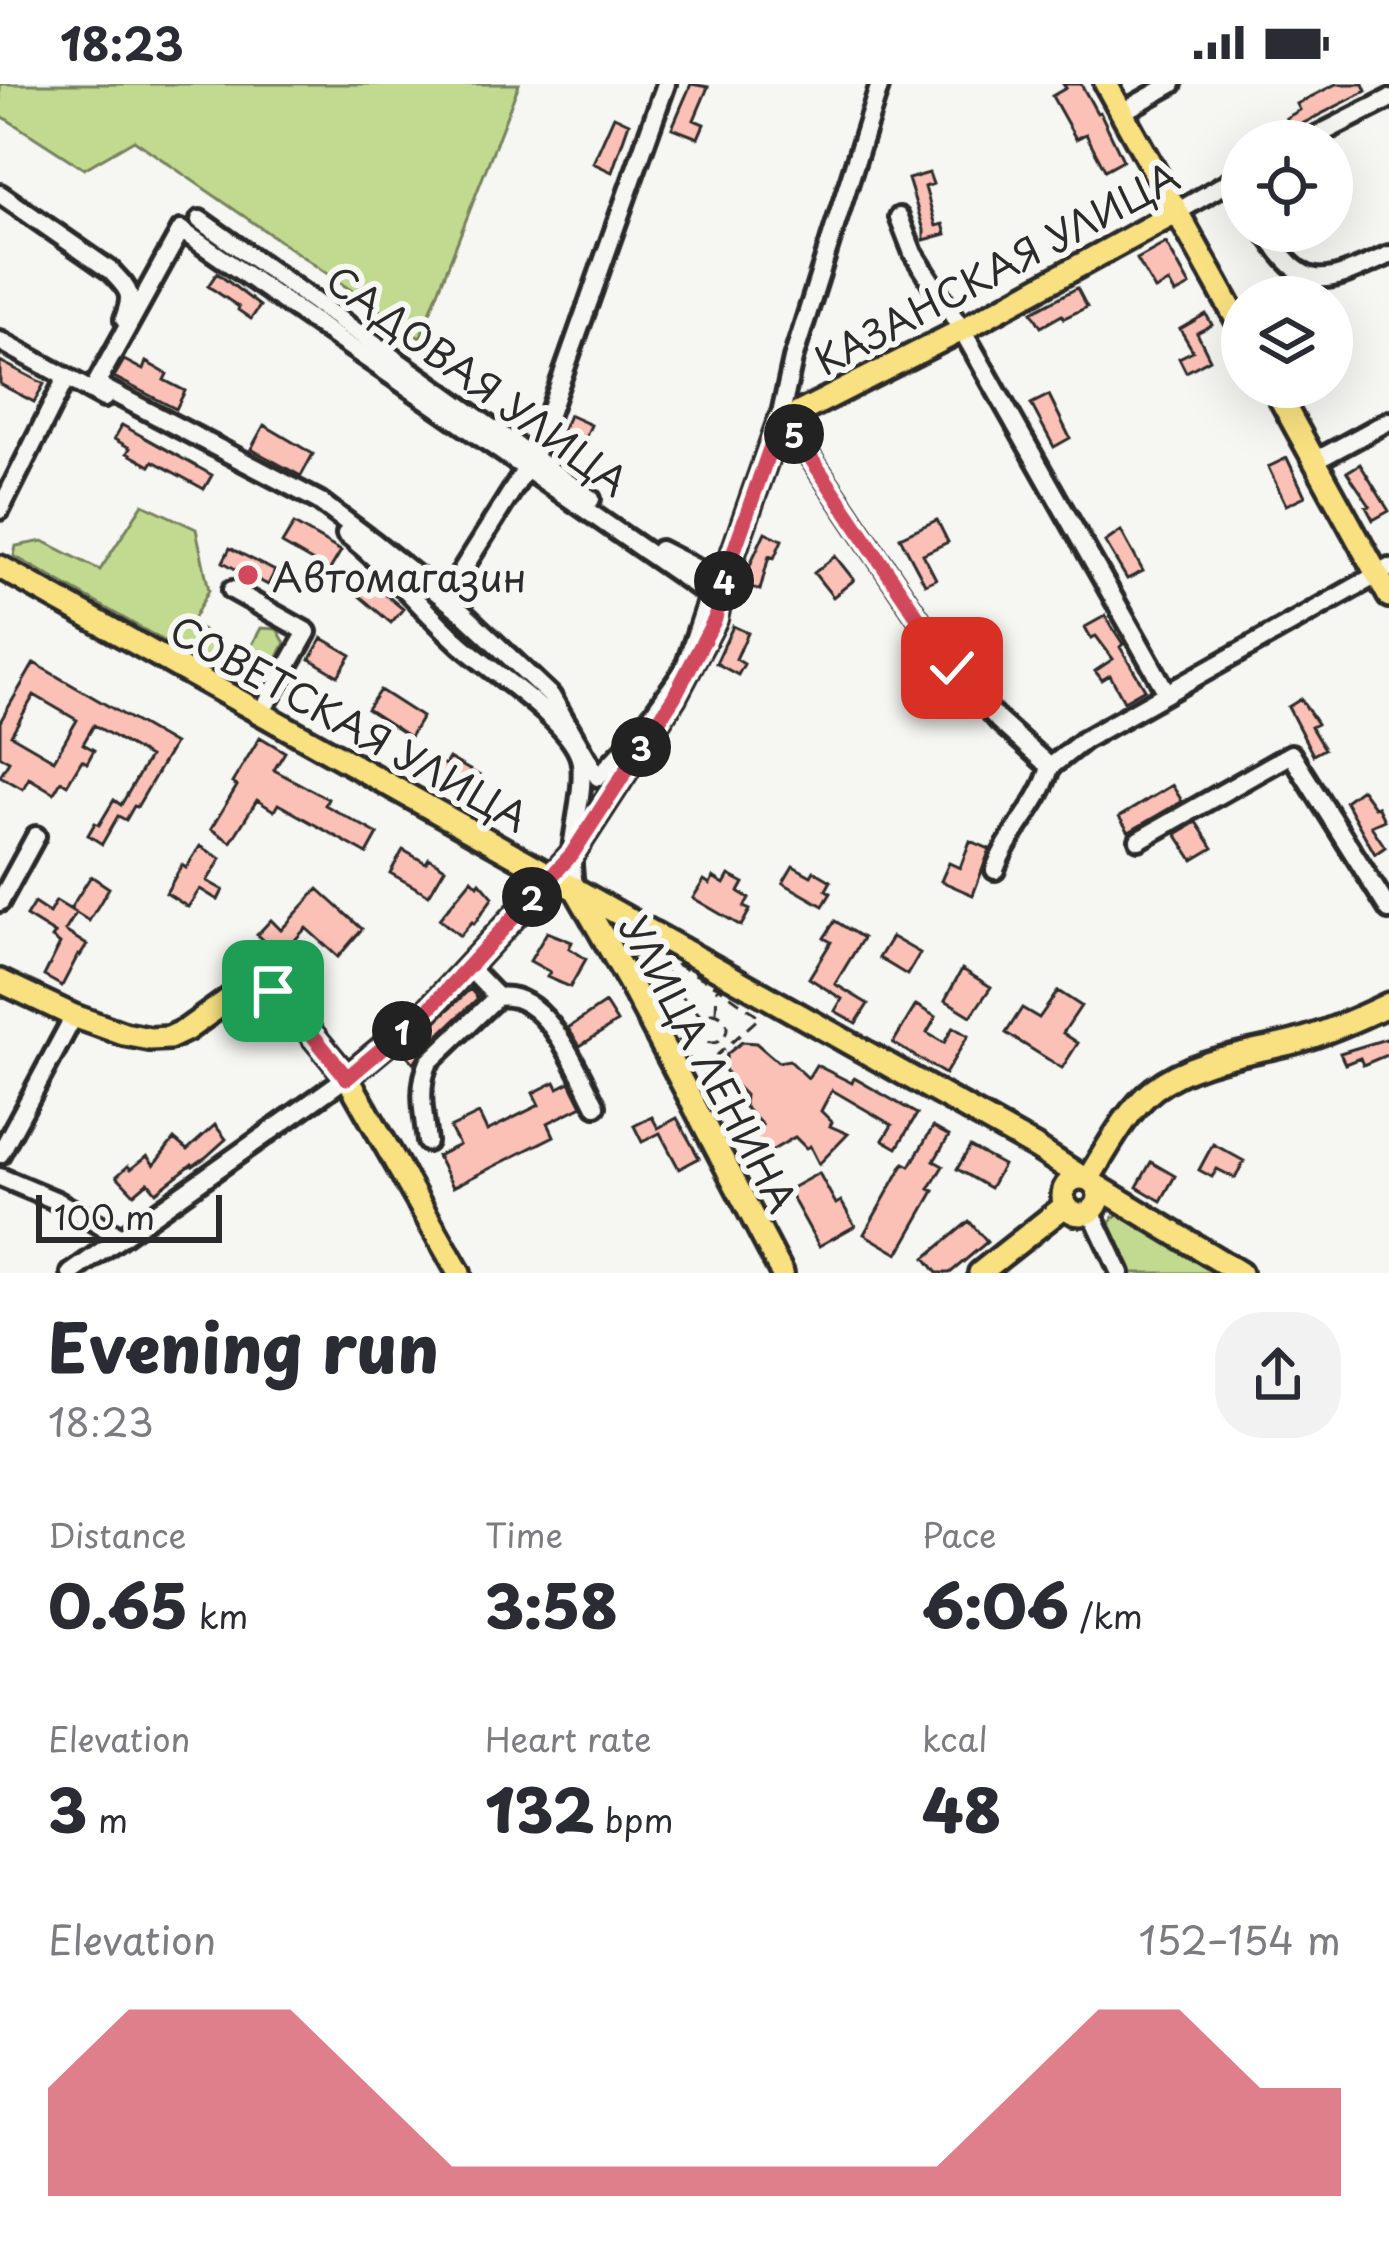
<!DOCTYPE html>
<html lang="en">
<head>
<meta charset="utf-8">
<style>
  :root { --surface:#fff; --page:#f2f2f3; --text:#2b2b33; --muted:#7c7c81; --accent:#d1495b }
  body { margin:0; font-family:"Playpen Sans",sans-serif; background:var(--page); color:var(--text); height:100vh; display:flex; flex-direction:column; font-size:45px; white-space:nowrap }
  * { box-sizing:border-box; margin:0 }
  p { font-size:39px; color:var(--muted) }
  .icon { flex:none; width:66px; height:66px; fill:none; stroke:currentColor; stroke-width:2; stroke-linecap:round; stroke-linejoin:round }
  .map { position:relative; height:1189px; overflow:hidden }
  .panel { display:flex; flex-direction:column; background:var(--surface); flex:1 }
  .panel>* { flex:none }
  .fabs { position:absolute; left:1221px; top:36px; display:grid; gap:24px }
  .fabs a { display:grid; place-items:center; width:132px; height:132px; border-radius:50%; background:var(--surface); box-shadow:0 12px 48px #0002; font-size:60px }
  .scale { position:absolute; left:36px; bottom:30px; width:186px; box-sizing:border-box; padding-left:12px; border:6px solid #2b2b2b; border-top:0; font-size:33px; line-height:42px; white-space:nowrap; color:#2b2b2b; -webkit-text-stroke:9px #f6f6f2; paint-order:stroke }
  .pin { position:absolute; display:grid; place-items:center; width:102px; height:102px; color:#fff; margin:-51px; border-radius:24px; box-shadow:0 6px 18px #0006 }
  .km { position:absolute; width:60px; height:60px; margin:-30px; border-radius:50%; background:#222; color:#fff; font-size:33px; line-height:60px; text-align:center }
  .round { display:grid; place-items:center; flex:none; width:126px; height:126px; border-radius:48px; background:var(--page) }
  .overview { display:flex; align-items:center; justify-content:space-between; height:204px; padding:0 48px }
  h1 { font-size:66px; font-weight:800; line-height:90px }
  .figures { display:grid; grid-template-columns:repeat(3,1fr); gap:18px; height:204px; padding:12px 48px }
  .figures div { display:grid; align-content:center }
  .figures b { font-size:60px; font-weight:800 }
  .figures small { font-size:33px; font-weight:400 }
  .figures p { font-size:33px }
  .chart { height:336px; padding:24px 48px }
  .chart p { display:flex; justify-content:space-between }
  .chart svg { width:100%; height:216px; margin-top:12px; fill:var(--accent); opacity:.7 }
  .status { display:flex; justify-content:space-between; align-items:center; height:84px; padding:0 60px; background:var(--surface); direction:ltr }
  .status svg { height:33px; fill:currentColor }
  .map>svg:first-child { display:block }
  .green { fill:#c2da90; stroke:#76825e; stroke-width:3 }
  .building { fill:#fcc1b6; stroke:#2b2b2b; stroke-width:3; fill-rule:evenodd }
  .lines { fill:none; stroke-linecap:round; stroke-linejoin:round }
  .minor-casing { stroke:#2b2b2b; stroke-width:26 }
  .major-casing { stroke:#2b2b2b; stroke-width:30 }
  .path { stroke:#2b2b2b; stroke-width:3; stroke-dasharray:12 9; stroke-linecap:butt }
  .minor { stroke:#f6f6f2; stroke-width:16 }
  .major { stroke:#f9e181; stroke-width:21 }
  .route-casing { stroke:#fff; stroke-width:24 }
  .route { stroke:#d1495b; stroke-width:15 }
  .poi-dot { fill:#d1495b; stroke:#f6f6f2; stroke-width:4.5 }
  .labels { text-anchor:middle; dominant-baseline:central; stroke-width:12; stroke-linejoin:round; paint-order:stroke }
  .street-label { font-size:39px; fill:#2b2b2b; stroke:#f6f6f2 }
  .poi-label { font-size:39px; fill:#2b2b2b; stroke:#f6f6f2; text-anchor:start }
</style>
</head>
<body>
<div class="status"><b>18:23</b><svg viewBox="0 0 49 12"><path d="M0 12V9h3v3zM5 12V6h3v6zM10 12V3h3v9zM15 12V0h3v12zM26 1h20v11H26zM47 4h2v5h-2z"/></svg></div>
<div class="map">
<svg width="1389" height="1189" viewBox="0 0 1389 1189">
  <rect width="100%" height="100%" fill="#f6f6f2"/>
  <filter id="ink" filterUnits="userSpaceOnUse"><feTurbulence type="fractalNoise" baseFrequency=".00833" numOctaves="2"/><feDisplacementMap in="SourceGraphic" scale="24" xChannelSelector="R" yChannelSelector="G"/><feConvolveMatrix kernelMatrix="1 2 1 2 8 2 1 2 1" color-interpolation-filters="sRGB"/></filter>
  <g filter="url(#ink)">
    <path class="green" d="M0 0H519L420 254 134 56 84 85 0 31Z
      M143 420 196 445 209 506 191 539 245 574 261 544 277 545 285 559 259 611 14 472 16 462 43 457 100 486Z
      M1122 1130 1134 1134 1223 1189H1129C1121 1172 1103 1151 1113 1133Z"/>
    <path class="building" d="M691 0 708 3 694 36 704 40 698 54 672 44Z
      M1063 0H1081L1097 29 1100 28 1123 76 1105 86 1086 50 1076 55 1052 12 1066 4Z
      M1336 0H1363L1366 7 1292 45 1286 34 1300 26 1297 20Z
      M614 32 629 39 612 88 593 79Z
      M929 89 933 100 925 103 936 142 943 140 946 150 924 156V146L908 95Z
      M1166 159 1190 202 1175 210 1169 199 1155 206 1137 175Z
      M217 189 260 222 251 235 238 226 239 223 208 202Z
      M1077 204 1087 223 1064 234 1062 231 1041 243 1032 228Z
      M1206 230 1212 241 1197 249 1210 275 1186 288 1179 274 1193 267 1180 245Z
      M124 276 143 286 146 278 167 290 164 296 185 307 176 325 114 293Z
      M0 277 44 300 34 318 0 300Z
      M1049 311 1070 354 1054 363 1031 320Z
      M569 331 591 341 577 372 556 362Z
      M122 341 212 391 204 405 153 377 150 382 127 369 130 364 114 355Z
      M264 341 313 370 301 392 251 365Z
      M1287 374 1305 412 1286 421 1268 383Z
      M1360 380 1389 427 1373 436 1366 423 1370 422 1347 388Z
      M937 436 948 458 923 470 936 495 925 500 900 453Z
      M294 440 341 467 320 502 309 496 317 480 282 460Z
      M1121 447 1143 487 1127 495 1105 458Z
      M765 448 782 456 774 474 769 472 760 506 744 501 752 476Z
      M230 464 275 487 268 501 251 492 248 498 236 492 239 487 223 478Z
      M835 472 854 496 833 513 814 489Z
      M361 490 403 525 391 539 350 504Z
      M1105 532 1123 560 1120 563 1145 605 1124 617 1110 591 1102 596 1095 587 1113 575 1096 552 1091 554 1085 543Z
      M733 542 748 549 736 575 744 580 738 591 716 579Z
      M322 554 351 571 338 592 310 575Z
      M34 579 174 660 137 723 134 722 126 736 118 732 102 760 88 751 95 739 99 741 114 716 121 721 149 673 94 641 83 660 94 666 87 679 82 676 67 701 61 697 54 709 29 694 23 705 0 692 9 677 0 672V638ZM34 611 77 636 54 676 11 651Z
      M380 606 422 633 410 653 367 625Z
      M1301 615 1317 640 1311 643 1324 665 1313 671 1288 623Z
      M260 653 285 668 274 686 328 715 325 721 378 750 367 770 278 720 274 727 257 716 231 758 211 745 237 702 232 699Z
      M425 670 445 681 449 674 480 692 467 713 417 685Z
      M1172 701 1182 717 1129 748 1119 733Z
      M1361 705 1374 723 1377 722 1384 736 1371 742 1385 763 1375 770 1345 717Z
      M1196 738 1213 764 1193 776 1176 750Z
      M970 757 990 765 973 811 941 797 949 779 960 784Z
      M200 762 221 775 207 797 223 806 218 816 200 805 188 823 166 809 182 781 186 784Z
      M403 766 426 779 429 774 445 784 429 811 390 789Z
      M793 782 811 792 814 787 831 797 826 806 831 809 823 822 783 799Z
      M729 791 744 799 739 808 749 814 744 823 750 826 741 842 693 814 704 796 710 800 713 793 724 800Z
      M91 792 109 804 89 837 70 825Z
      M472 795 478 801 480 798 493 813 474 840 472 838 460 852 439 835Z
      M318 805 362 845 338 873 306 844 280 872 257 851 271 836 281 846Z
      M56 817 76 829 65 847 87 861 80 872 78 871 62 902 44 892 60 860 52 854 55 850 26 832 34 819 49 829Z
      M835 837 863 854 835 900 868 920 856 939 835 927 842 915 809 894 831 858 824 854Z
      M547 848 572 858 569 864 586 875 570 903 547 893 550 888 530 877Z
      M892 853 920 869 907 891 879 874Z
      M962 885 991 903 971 932 945 916Z
      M470 905 478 914 420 969 414 979 404 968Z
      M1058 907 1081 922 1063 949 1078 959 1062 984 1006 949 1022 924 1039 934Z
      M605 919 617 938 580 962 568 944Z
      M916 921 936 933 927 949 944 959 953 943 968 952 945 990 893 959Z
      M1389 954V970L1363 981 1360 974 1345 980 1340 969Z
      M742 958 756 959 778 978 789 976 808 994 816 981 852 999 854 994 917 1030 897 1064 883 1056 892 1041 832 1006 821 1027 832 1038 830 1042 848 1050 819 1080 810 1062 806 1064 795 1053 761 1073 749 1049 762 1041 744 1022 745 1011 730 996 724 983 727 970Z
      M555 998 558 1004 570 998 582 1022 548 1039 554 1052 453 1103 437 1072 459 1061 450 1044 479 1030 487 1047 539 1021 533 1009Z
      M652 1033 658 1044 677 1034 699 1074 679 1085 660 1049 642 1058 634 1042Z
      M215 1041 226 1055 206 1073 193 1082 192 1080 156 1108 148 1098 134 1110 117 1092 128 1082 131 1085 147 1072 154 1081 174 1055 187 1066Z
      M933 1043 949 1052 934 1077 943 1082 929 1105 934 1107 898 1170 864 1150 904 1079 910 1082Z
      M1213 1060 1244 1077 1235 1094 1217 1085 1212 1093 1199 1086Z
      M970 1063 1003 1081 990 1104 957 1085Z
      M1151 1078 1175 1092 1161 1117 1137 1103Z
      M819 1089 836 1120 841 1117 855 1142 819 1162 788 1106Z
      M969 1137 987 1158 950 1189H937L925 1174Z"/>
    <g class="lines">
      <defs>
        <path id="minor" d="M880 0 793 275 779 339 796 352 952 584 998 636 1050 683C1040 721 1008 748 995 786
          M1122 28 1172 0
          M1306 57 1389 15
          M0 110 111 187C129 206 134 209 124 235
          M1177 128 1242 90
          M899 133 913 169 962 246 1167 609
          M200 136 591 415
          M181 146 709 511 684 586 638 651 598 693 551 612 463 529 375 459 319 417 96 300Z
          M1265 147C1307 213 1325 199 1389 171
          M0 257 104 314
          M1315 377 1389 337
          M0 426 66 294
          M346 450C388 482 421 525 460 560 490 587 569 636 580 674 586 697 574 742 572 767 571 779 573 791 574 804
          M660 466 723 498
          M461 488 534 372 666 0
          M232 506 307 548 261 629
          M1050 683 1084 656 1389 484
          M1139 756 1291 670 1389 826
          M0 818 36 752
          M469 884 497 913
          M427 1058C424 1031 417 1004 429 978L497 913C546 905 577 986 596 1022
          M0 1070 74 932
          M0 1093 57 1117 121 1153
          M1091 1127 1120 1189
          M71 1189 347 993"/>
        <path id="major" d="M1106 0 1242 245
          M1274 303 1389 512
          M0 483 1035 1063 1083 1094
          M575 804 632 903 782 1189
          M0 897 74 932 124 950 150 955 169 954 186 946 242 906 258 901 273 906 285 918 347 993 459 1189
          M347 993 430 924 572 770 674 613 715 535 723 498 779 339 962 246 1177 128
          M1063 1112a18 18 0 1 1 36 0a18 18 0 1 1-36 0Z
          M1088 1095C1107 1065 1126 1027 1154 1005 1193 975 1247 970 1294 958 1327 949 1358 935 1389 920
          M1097 1102 1240 1189
          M980 1189 1066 1121"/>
      </defs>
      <use href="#minor" class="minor-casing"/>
      <use href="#major" class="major-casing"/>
      <path class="path" d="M639 860 717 902 760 933 697 989 632 870 633 864Z
        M664 894 700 931
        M648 896 659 897 664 894 668 880
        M716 928 717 904
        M697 944a15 15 0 1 1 30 0a15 15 0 1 1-30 0Z
        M677 947 697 946"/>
      <use href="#minor" class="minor"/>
      <use href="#major" class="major"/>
    </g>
  </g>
  <g class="lines" filter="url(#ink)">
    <defs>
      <path id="route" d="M273 907 285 917 347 994 430 924 572 770 674 613 715 535 723 498 779 339 796 352 952 584"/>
    </defs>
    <use href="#route" class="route-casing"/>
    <use href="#route" class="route"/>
  </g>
  <circle class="poi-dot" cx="248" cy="491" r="12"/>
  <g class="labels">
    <g class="street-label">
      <text transform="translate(996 183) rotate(-28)">КАЗАНСКАЯ УЛИЦА</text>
      <text transform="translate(478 295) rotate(36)">САДОВАЯ УЛИЦА</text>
      <text transform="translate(350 638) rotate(29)">СОВЕТСКАЯ УЛИЦА</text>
      <text transform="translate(710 979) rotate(62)">УЛИЦА ЛЕНИНА</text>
    </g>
    <g class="poi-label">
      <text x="272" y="491">Автомагазин</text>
    </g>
  </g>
</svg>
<div class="fabs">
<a><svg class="icon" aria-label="locate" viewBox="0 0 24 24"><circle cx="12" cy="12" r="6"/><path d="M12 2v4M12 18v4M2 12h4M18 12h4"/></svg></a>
<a><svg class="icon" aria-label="layers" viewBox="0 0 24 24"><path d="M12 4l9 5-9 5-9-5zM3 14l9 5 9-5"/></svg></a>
</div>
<div class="scale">100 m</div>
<div class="pin" style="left:273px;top:907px;background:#1e9e55"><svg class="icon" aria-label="arrive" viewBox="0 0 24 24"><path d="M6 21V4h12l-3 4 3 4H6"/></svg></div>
<div class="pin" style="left:952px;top:584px;background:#d93025"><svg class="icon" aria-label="check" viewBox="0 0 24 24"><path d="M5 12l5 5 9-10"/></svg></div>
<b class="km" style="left:402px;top:947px">1</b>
<b class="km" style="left:532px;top:813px">2</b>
<b class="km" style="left:641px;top:663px">3</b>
<b class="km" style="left:724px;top:497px">4</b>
<b class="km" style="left:794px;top:350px">5</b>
</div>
<section class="panel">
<div class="overview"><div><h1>Evening run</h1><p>18:23</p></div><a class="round"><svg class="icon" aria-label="share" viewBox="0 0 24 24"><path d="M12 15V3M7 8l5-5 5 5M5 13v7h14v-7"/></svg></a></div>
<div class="figures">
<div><p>Distance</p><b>0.65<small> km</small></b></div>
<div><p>Time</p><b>3:58</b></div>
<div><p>Pace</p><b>6:06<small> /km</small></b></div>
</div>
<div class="figures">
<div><p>Elevation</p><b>3<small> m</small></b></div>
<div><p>Heart rate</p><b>132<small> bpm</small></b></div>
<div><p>kcal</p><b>48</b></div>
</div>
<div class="chart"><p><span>Elevation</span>152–154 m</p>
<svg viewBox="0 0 160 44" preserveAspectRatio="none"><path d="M0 44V22L10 6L20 6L30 6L40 22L50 38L60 38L70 38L80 38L90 38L100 38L110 38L120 22L130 6L140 6L150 22L160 22V44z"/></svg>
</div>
</section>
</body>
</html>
